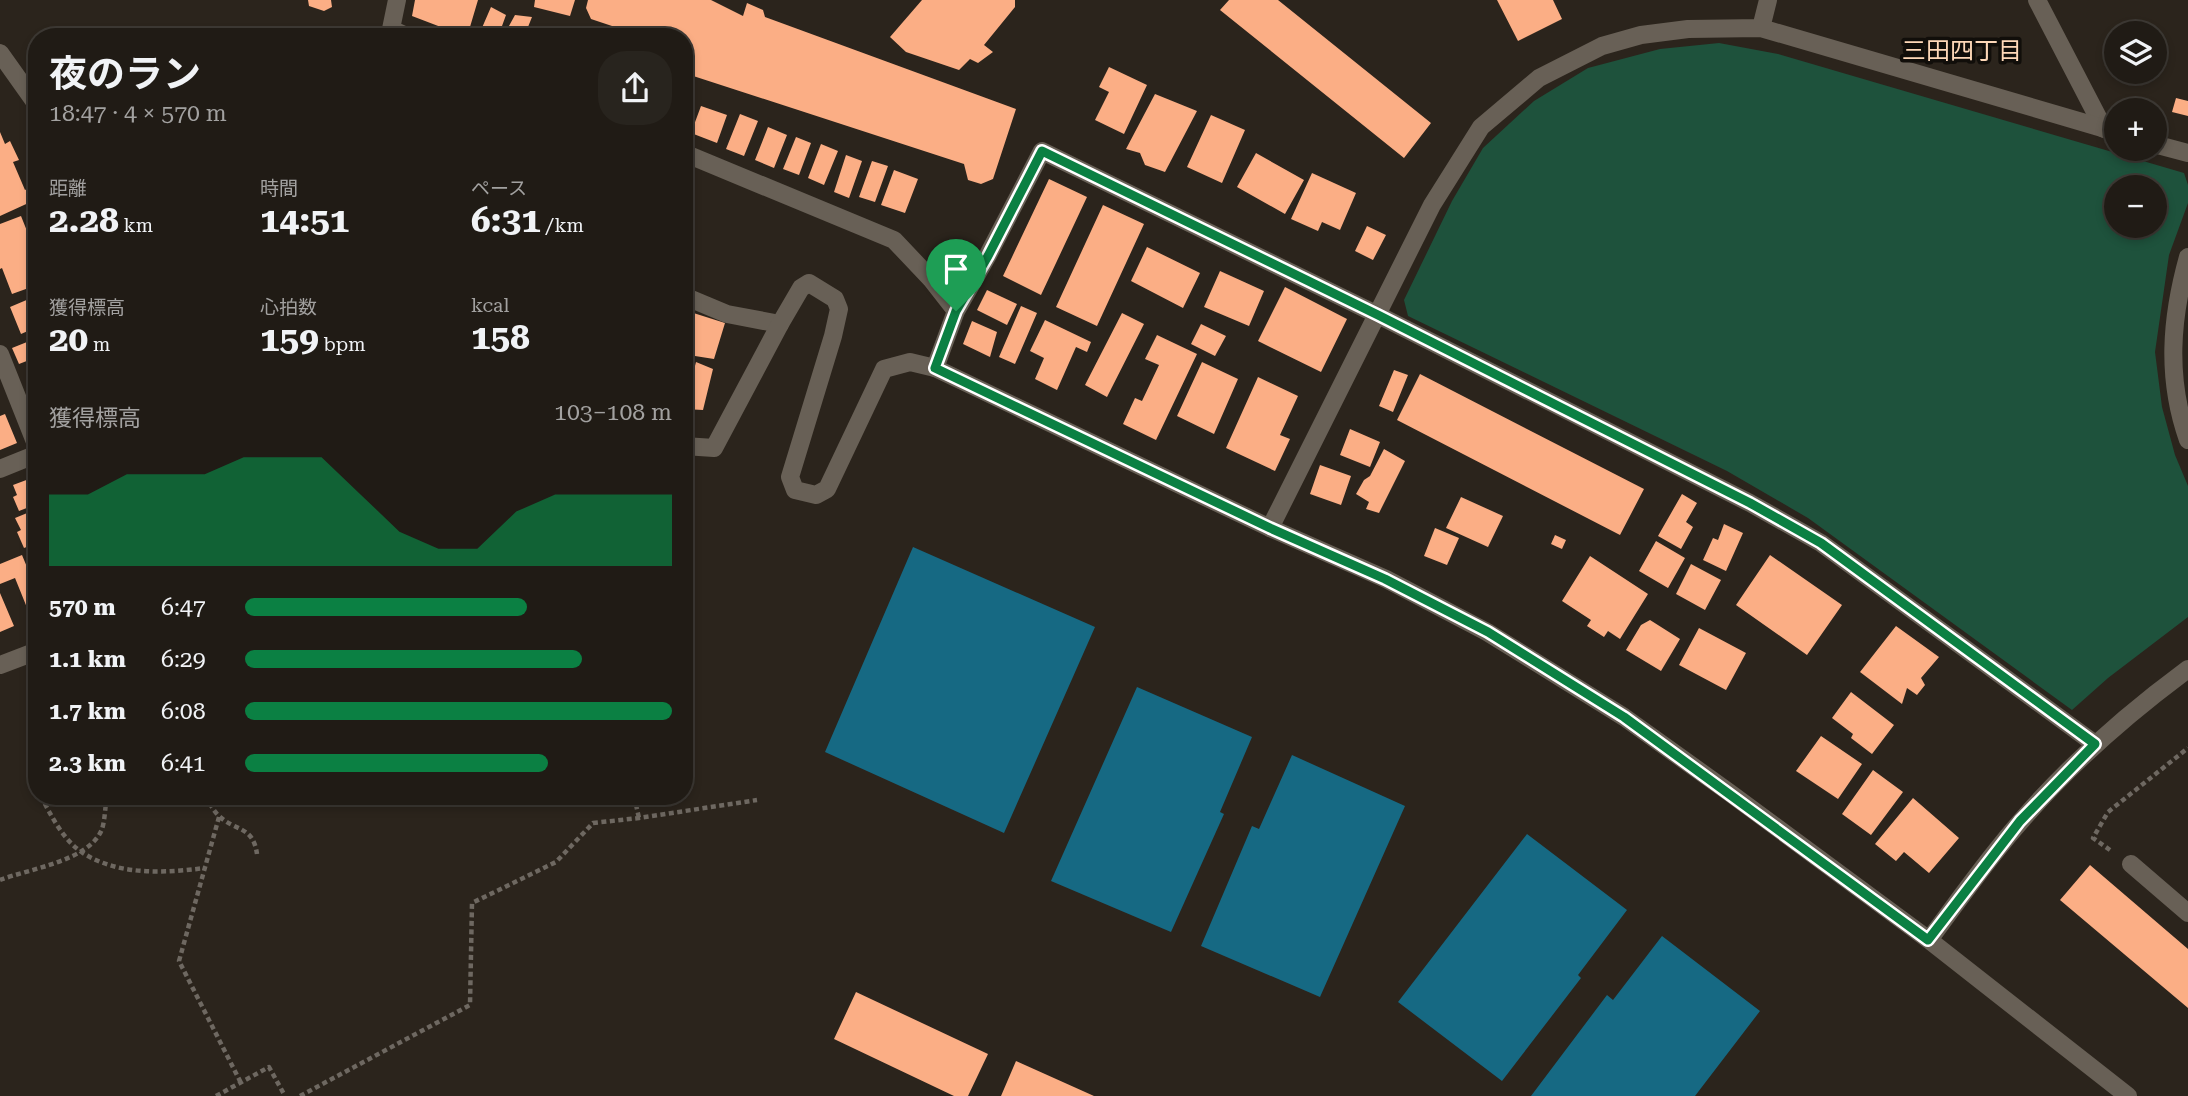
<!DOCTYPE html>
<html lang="ja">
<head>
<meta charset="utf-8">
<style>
  :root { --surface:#201b15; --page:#28241e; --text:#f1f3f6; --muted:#a2a1a0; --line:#3d3934; --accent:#0b8043 }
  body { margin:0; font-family:"Roboto Serif","Noto Sans JP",serif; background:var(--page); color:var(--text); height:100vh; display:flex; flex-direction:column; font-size:26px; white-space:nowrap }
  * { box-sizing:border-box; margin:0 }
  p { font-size:23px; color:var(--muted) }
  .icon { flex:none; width:38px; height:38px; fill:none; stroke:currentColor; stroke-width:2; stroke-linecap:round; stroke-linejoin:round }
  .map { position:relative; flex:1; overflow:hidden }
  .sheet { position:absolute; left:28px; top:28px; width:665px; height:777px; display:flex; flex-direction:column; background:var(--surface); border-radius:28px; box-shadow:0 4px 10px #0003,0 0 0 2px var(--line) }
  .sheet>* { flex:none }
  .fabs { position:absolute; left:2104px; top:21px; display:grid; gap:14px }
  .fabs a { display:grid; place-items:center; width:63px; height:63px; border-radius:50%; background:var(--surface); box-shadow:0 4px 10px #0003,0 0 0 2px var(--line); font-size:35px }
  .pin { position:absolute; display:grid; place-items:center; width:60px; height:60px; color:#fff; margin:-72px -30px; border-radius:50% 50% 50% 0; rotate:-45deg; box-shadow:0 0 7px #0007 }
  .pin .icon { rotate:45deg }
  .round { display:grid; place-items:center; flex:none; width:74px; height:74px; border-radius:28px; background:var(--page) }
  .overview { display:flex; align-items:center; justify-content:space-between; height:119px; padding:0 21px }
  h1 { font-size:38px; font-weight:700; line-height:52px }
  .figures { display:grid; grid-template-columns:repeat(3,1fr); gap:10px; height:119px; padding:7px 21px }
  .figures div { display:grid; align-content:center }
  .figures b { font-size:35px; font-weight:700 }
  .figures small { font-size:19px; font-weight:400 }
  .figures p { font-size:19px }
  .chart { height:196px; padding:14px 21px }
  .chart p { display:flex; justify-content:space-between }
  .chart svg { width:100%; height:126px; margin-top:7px; fill:var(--accent); opacity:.7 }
  ul { padding:0 21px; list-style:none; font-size:23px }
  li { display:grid; grid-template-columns:112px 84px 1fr; align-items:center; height:52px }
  li i { height:18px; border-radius:9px; background:var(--accent) }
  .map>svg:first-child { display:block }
  .green { fill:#1e523c; fill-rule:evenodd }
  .water { fill:#166983 }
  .building { fill:#fbae85 }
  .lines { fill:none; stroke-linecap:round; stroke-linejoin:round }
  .path { stroke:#6e6861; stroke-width:4.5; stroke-dasharray:5 3.5; stroke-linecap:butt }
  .service { stroke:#686056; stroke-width:18 }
  .minor { stroke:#686056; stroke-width:18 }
  .tertiary { stroke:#686056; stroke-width:18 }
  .route-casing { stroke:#fff; stroke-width:14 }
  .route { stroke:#0b8043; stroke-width:9 }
  .labels { text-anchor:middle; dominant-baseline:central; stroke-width:7; stroke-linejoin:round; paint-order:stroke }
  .neighbourhood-label { font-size:24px; fill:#fed8b8; stroke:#110e0a }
</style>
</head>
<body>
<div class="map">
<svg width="2188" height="1096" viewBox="0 0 2188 1096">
  <rect width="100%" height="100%" fill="#2b241c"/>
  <path class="green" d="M1719 43 1778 54 2184 173 2188 185V203L2169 255 2155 352 2162 407 2175 455 2188 486V617L2108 678 2072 710 1808 518 1727 471 1408 316 1404 300 1452 201 1483 148 1534 101 1588 68 1660 49ZM2116 187H2154V226H2116Z"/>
  <path class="water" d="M913 547 1095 627 1004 833 825 752Z
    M1137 687 1252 737 1220 812 1224 814 1171 932 1051 881Z
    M1292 755 1405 806 1320 997 1201 946 1252 826 1259 829Z
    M1527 834 1627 910 1578 975 1581 978 1502 1081 1398 1002Z
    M1662 936 1760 1011 1695 1096H1531L1607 995 1613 1000Z"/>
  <path class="building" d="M308 0H331L332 7 324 11 309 6Z
    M415 0H478L467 37 412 16Z
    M535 0H575L570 16 534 7Z
    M588 0H711L743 16 747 3 763 10 765 17 1016 109 993 179 981 184 968 180 964 164 684 73V37H622L624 30 591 19 586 8Z
    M922 0H1015V7L984 45 993 52 978 63 970 59 959 70 906 52 890 37Z
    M1229 0H1278L1431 123 1404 158 1220 10Z
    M1497 0H1553L1562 19 1518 41Z
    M491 7 506 15 498 37H478Z
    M515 15 532 17 524 37H503Z
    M1109 67 1147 85 1124 134 1095 120 1109 92 1099 87Z
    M1155 94 1197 111 1165 172 1145 165 1140 153 1126 149Z
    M2176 98 2188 101V116L2172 112Z
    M701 106 727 115 717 143 691 133Z
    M740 114 758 121 744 156 726 149Z
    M1211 115 1245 130 1222 183 1187 167Z
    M768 127 787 135 774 168 755 160Z
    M0 132 5 144 10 141 19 160 13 162 25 190 29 188 35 200 0 216Z
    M796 137 811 143 799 175 783 169Z
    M821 144 838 151 824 185 808 178Z
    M1256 153 1304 180 1285 214 1237 187Z
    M846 155 862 161 849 198 834 192Z
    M872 161 888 166 875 202 859 197Z
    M894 170 918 179 905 213 881 205Z
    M1312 173 1356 193 1340 230 1322 222 1318 231 1291 219Z
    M1049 179 1087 197 1041 295 1003 276Z
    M1103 205 1144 224 1097 326 1056 307Z
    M21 216 37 256V285L12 294 2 268 0 269V224Z
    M1367 226 1386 235 1373 260 1355 251Z
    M1147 247 1200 273 1183 308 1131 281Z
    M1220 271 1264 291 1249 326 1204 307Z
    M1285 287 1347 319 1321 372 1258 341Z
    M37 290V327L21 334 10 307 36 296 34 291Z
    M987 290 1017 304 1007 325 977 310Z
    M1021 306 1037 313 1015 364 999 357Z
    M684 310 725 323 714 359 695 356 694 346 684 343Z
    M1122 313 1144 324 1107 397 1085 385Z
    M1045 320 1091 342 1087 352 1076 347 1057 390 1035 379 1044 358 1030 351Z
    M972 321 997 332 990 357 963 344Z
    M1201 324 1226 336 1215 356 1191 344Z
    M1157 335 1197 354 1156 440 1123 424 1135 398 1142 401 1159 365 1145 359Z
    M37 338V357L19 364 12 348Z
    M696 362 713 369 703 410 684 409Z
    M1202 362 1238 379 1214 434 1177 416Z
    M1394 370 1408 375 1393 412 1379 406Z
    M1420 374 1644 489 1620 535 1397 420Z
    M1258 377 1298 396 1280 435 1290 439 1275 471 1226 448Z
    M5 414 17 443 0 450V416Z
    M1350 429 1380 442 1370 467 1340 455Z
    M1384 449 1405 461 1379 513 1366 509 1369 502 1356 494 1364 480 1370 476Z
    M1320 465 1351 476 1341 505 1310 494Z
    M37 476V504L19 511 13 497 17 495 13 485Z
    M1682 494 1697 503 1686 522 1693 527 1681 549 1658 536Z
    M1461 497 1503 516 1488 547 1446 528Z
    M37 509V543L24 548 17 532 21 530 15 518Z
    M1724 524 1743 533 1726 571 1703 560 1713 538 1718 540Z
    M1435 528 1459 538 1447 565 1424 556Z
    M1555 535 1566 540 1562 549 1551 544Z
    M1656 541 1685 558 1668 588 1639 571Z
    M22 555 37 591V624L34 625 15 578 0 584V564Z
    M1770 555 1842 605 1807 655 1736 605Z
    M1590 556 1648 594 1620 639 1608 631 1604 637 1587 626 1591 620 1562 601Z
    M1691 564 1721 580 1705 610 1676 594Z
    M0 593 14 626 0 632Z
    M1650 620 1680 639 1661 671 1626 650 1641 625Z
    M1896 626 1939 657 1921 678 1925 685 1917 695 1907 688 1902 704 1860 672Z
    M1699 628 1746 653 1726 690 1679 665Z
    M1851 692 1894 725 1872 754 1851 738 1853 734 1832 718Z
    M1821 736 1862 764 1838 799 1796 771Z
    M1873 770 1903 792 1871 835 1842 814Z
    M1913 798 1959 838 1929 873 1904 852 1896 861 1875 844Z
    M2090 865 2188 949V1008L2060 900Z
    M856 992 988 1054 968 1096H954L834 1039Z
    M1016 1061 1094 1096H1001Z"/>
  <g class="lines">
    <path class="path" d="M41 796C51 816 64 841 83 853 119 876 165 873 205 868
      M205 796C209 802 213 810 218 815 235 832 253 825 257 854
      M634 796 639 818
      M219 817 179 961 241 1083
      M2110 850 2093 838 2108 812 2188 748
      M0 880C28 869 90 861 102 829 105 820 105 807 107 796
      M216 1096 269 1067 285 1096
      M300 1096 470 1005 472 903 556 862 593 823 639 818 757 800"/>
    <path class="service" d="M2037 0 2104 129
      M684 296 727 314 780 324
      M0 354 37 447
      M2131 864 2188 913"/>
    <path class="minor" d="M397 0 391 29 408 37
      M1761 28 1768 0
      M0 53 37 105
      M2154 144 2188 153
      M684 153 894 240 931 279 956 311
      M2188 257C2171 318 2166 378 2188 440
      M684 446 714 448 780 324 801 288 809 283 835 299 839 309 833 336 790 477 795 490 816 495 827 489 884 369 910 362 935 368 956 311 988 255 1042 151 1378 315 1750 503 1821 543 2095 744
      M0 469 37 454
      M1270 528 1432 205 1481 127 1539 78 1602 46 1641 35 1688 29 1761 28 2116 132
      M0 665 37 651"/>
    <path class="tertiary" d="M935 368 1270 528 1386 579 1487 632 1624 717 1730 793 1929 940 2128 1096
      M1929 940C1959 900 1988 858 2021 821 2071 763 2127 714 2188 669"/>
  </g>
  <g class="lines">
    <defs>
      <path id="route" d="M1042 151 1378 315 1750 503 1821 543 2095 744 2020 821 1928 940 1624 717 1488 632 1385 579 1270 528 935 368 956 311 988 256Z"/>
    </defs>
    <use href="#route" class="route-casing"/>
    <use href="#route" class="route"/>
  </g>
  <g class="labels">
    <g class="neighbourhood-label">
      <text x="1962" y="51">三田四丁目</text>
    </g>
  </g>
</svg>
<div class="fabs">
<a><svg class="icon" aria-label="layers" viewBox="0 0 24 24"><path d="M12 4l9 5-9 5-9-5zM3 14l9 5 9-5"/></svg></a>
<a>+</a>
<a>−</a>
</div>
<div class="pin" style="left:956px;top:311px;background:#1e9e55"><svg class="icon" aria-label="arrive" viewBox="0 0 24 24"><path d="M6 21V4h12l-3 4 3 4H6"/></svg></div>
<section class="sheet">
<div class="overview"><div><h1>夜のラン</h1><p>18:47 · 4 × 570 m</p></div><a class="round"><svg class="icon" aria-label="share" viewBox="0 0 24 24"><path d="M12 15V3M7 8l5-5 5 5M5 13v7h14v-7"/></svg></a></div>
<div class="figures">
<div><p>距離</p><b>2.28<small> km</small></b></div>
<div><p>時間</p><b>14:51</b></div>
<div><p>ペース</p><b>6:31<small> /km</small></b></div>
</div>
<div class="figures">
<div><p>獲得標高</p><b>20<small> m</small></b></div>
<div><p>心拍数</p><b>159<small> bpm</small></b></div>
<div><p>kcal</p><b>158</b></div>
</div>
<div class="chart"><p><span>獲得標高</span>103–108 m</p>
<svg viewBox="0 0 160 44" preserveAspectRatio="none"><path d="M0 44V19L10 19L20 12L30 12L40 12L50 6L60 6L70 6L80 19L90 32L100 38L110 38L120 25L130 19L140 19L150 19L160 19V44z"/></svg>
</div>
<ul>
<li><b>570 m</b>6:47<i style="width:66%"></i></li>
<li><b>1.1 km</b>6:29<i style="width:79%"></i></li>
<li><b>1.7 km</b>6:08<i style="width:100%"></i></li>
<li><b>2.3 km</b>6:41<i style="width:71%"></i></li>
</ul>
</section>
</div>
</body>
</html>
